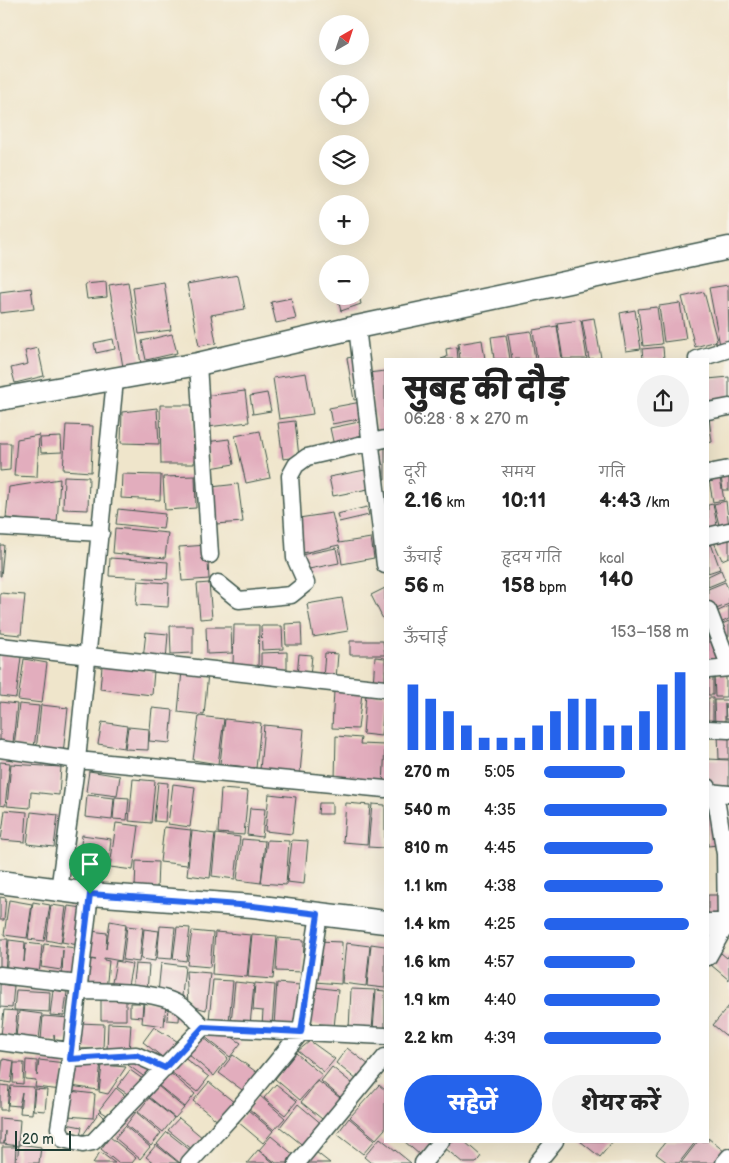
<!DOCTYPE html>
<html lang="hi">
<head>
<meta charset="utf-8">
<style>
  :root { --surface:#fff; --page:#f2f2f2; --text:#222; --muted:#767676; --accent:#2563eb }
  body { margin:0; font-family:"Balsamiq Sans","Playpen Sans Deva",sans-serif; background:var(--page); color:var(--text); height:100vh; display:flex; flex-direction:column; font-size:19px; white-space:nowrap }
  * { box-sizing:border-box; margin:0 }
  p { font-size:16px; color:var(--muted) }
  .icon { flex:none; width:28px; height:28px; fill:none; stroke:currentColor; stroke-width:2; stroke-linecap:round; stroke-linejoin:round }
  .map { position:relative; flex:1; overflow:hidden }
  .drawer { position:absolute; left:384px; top:358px; width:325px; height:785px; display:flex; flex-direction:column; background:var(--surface); border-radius:0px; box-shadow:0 5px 20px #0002 }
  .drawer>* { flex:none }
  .needle { width:32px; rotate:39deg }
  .buttons { position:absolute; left:319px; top:15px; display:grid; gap:10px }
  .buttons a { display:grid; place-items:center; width:50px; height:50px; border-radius:50%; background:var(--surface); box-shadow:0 5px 20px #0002; font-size:25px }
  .scale { position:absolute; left:15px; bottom:12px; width:56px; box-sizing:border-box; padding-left:5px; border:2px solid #1f3d34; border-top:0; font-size:14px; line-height:18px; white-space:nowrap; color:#1f3d34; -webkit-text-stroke:4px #f7f3e8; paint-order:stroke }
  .pin { position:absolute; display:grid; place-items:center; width:42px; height:42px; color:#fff; margin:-51px -21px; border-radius:50% 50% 50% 0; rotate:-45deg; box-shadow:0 0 5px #0007 }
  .pin .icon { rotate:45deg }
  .round { display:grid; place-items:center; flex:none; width:52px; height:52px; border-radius:26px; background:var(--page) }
  .headline { display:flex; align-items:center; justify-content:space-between; height:85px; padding:0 20px }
  h1 { font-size:28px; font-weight:800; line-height:38px }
  .figures { display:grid; grid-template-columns:repeat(3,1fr); gap:8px; height:85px; padding:5px 20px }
  .figures div { display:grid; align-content:center }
  .figures b { font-size:21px; font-weight:800 }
  .figures small { font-size:14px; font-weight:400 }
  .figures p { font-size:14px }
  .chart { height:140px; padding:10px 20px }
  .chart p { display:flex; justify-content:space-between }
  .chart svg { width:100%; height:90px; margin-top:5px; stroke:var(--accent); stroke-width:6 }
  .primary-button { display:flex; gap:10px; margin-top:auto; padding:10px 20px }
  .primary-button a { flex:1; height:58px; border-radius:30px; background:var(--accent); color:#fff; font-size:20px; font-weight:800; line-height:58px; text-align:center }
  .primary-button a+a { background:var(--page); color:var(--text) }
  ul { padding:0 20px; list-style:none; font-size:16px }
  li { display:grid; grid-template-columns:80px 60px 1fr; align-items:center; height:38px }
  li i { height:12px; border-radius:6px; background:var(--accent) }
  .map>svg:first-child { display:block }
  .building { fill:#e2adbd }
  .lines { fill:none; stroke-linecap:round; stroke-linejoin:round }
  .street-casing { stroke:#3e564b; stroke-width:19 }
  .secondary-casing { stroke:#3e564b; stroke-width:25 }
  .street { stroke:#fff; stroke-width:16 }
  .secondary { stroke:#fff; stroke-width:22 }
  .route-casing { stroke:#fff; stroke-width:10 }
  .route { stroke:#2563eb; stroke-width:6 }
</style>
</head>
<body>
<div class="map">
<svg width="729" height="1163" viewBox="0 0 729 1163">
  <rect width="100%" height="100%" fill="#f7f3e8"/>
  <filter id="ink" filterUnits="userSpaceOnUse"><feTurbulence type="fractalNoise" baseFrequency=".02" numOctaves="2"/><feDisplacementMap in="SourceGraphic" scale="10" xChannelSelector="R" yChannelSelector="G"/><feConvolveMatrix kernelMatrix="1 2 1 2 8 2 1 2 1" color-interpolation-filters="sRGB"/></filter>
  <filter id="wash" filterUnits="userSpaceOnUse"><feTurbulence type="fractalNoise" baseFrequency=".0096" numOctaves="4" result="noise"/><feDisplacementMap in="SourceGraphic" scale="20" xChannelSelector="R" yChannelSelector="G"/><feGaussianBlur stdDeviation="1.12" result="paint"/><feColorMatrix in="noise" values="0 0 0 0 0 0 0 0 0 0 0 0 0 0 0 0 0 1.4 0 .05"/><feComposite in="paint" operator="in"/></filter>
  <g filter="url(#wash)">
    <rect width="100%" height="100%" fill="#efe5cb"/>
    <g id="blocks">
      <path class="building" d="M238 275 245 309 211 315 216 343 199 346 187 284Z
        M106 282 107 297 87 299 85 284Z
        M128 282 141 364 123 367 109 285Z
        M164 282 171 330 139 334 133 287Z
        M728 285 729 344 720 345 709 288Z
        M31 288 34 309 0 313V292Z
        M704 292 717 341 695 347 682 297Z
        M337 296H359L361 304 341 311Z
        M291 298 296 319 276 323 271 302Z
        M680 303 686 339 664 342 659 306Z
        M657 307 662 344 643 346 638 309Z
        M635 310 641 349 626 351 620 313Z
        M594 318 601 358 589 359 582 320Z
        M581 320 587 359H563L557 323Z
        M557 326 562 359H537L533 330Z
        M531 331 535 359H512L508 334Z
        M172 334 177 353 146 360 142 341Z
        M506 335 510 359H494L491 337Z
        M113 339 115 349 96 353 94 343Z
        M482 340 485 359H460L458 344Z
        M457 347 458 359H441L447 357 446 349Z
        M663 347 664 359H643L642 349Z
        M38 348 44 376 15 383 11 368 28 364 25 351Z
        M357 356 365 398 354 400 347 358Z
        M385 371V435L378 436 368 373Z
        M306 373 313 414 279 419 273 378Z
        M729 377V403L708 405V379Z
        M245 391 249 422 208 427 204 396Z
        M267 393 271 411 253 414 250 396Z
        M361 402 364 418 332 424 329 408Z
        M160 405H193L194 464H161Z
        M157 408 159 444 121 443 122 412Z
        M709 417 712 442 708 443V418Z
        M295 421 299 457 283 459 278 423Z
        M364 421 367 439 334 446 330 428Z
        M66 425 93 426 91 472 63 470Z
        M260 431 270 478 246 483 235 436Z
        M39 435 37 477 14 476 17 439Z
        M61 437 62 452 41 453 40 438Z
        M229 439 234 464 211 468 206 442Z
        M0 443H11L10 470 0 471Z
        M385 448V479H384L380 449Z
        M365 470 368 489 333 496 329 477Z
        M122 474 161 475 160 500 121 498Z
        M729 475V490H723L721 476Z
        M64 476 89 477 88 510 63 509Z
        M195 476 196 508 165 510 163 477Z
        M720 478 724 500 713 502 709 480Z
        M60 479 57 523 6 518 9 487Z
        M238 484 243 522 216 524 211 487Z
        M726 501 729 527 720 529 714 504Z
        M713 504 718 530 708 531V505Z
        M367 507 369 515 339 522 337 514Z
        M118 509 165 514 163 529 116 524Z
        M332 513 339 543 371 538 374 558 342 564 339 545 303 553 299 518Z
        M115 528 168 533 165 558 113 553Z
        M729 537V557L722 560 713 540Z
        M710 541 720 569 708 573V542Z
        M0 545H4L1 576H0Z
        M207 545 209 579 182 581 179 547Z
        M336 548 339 563 304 570 301 555Z
        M110 558 168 562 167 579 109 576Z
        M721 570 725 580 708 587V576Z
        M138 581 169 583 168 607 136 605Z
        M725 582 729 591V604L711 611 708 602V589Z
        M209 583 212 618 200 619 197 584Z
        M385 588V623L371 595Z
        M0 593 25 595 21 635 0 633Z
        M342 598 348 631 313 637 307 604Z
        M729 606V619L718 624 714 613Z
        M729 621V636L723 638 718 626Z
        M301 623 302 645H286L285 624Z
        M234 625H259L258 667H233Z
        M170 626H193V653L171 654Z
        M261 626H282L283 649 262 650Z
        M206 627H231L232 653 207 654Z
        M710 631 724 662 712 668 708 658V633Z
        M146 632 168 634 166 661 143 659Z
        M350 641H383L385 655H350Z
        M287 652V672H261V653Z
        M325 653 338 654 336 679 323 678Z
        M0 654 21 657 16 698 0 696Z
        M299 654 312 655 310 677 297 676Z
        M375 657 385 658V687L373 686Z
        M24 659 47 663 42 703 18 700Z
        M102 666 154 671 152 695 100 689Z
        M182 671 208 673 204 715 178 712Z
        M708 674H713V695H708Z
        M714 674H726V697H715Z
        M334 691 362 693 358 729 332 728Z
        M366 693 385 695 381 736 363 734Z
        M708 698H713V725H708Z
        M714 700H729V719H726L725 703V725H715Z
        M0 702 17 704 13 743 0 741Z
        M19 704 39 706 34 748 14 746Z
        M41 705 68 708 63 754 36 751Z
        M152 708 173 710 170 743 149 741Z
        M199 716 224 719 218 764 193 760Z
        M225 719 261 723 256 768 220 764Z
        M102 722 127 726 124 748 98 744Z
        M264 725 304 729 300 773 260 770Z
        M128 727 149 729 148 750 125 749Z
        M729 733V759H719L718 734Z
        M336 736 361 738 360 744 385 745 383 786 335 780Z
        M708 759 729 760V787H711L708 776Z
        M0 762 10 763 5 806 0 805Z
        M11 764 61 767 59 795 31 792 30 808 7 806Z
        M89 771 120 776 117 796 86 792Z
        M133 779 155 781 151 823 129 821Z
        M158 782 168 783 165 822 154 821Z
        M173 784 195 787 190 827 168 824Z
        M221 789 248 791 244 835 218 833Z
        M269 794 296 797 292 834 265 831Z
        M87 795 114 798 112 820 85 817Z
        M115 797 129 798 127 820 113 819Z
        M319 803H332V814H318Z
        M346 803 370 805 367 844 343 842Z
        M372 804 385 805V848L368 847Z
        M708 805H710L711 821H715L717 845 708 846Z
        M250 808 265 809 262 837 247 835Z
        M5 810 27 812 25 842 1 840Z
        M31 812 58 815 54 847 27 844Z
        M116 823 139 826 133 870 110 867Z
        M164 827 191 830 187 865 160 862Z
        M192 831 215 834 210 878 187 875Z
        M216 834 240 837 235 879 212 876Z
        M82 835 111 839 108 868 79 864Z
        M242 839 265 841 261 883 237 880Z
        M267 840 289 841 286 885 261 883Z
        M292 840 308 841 304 884 287 882Z
        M136 861 158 862 157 889 135 888Z
        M708 895H720V915H708Z
        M0 897 6 898 4 920H0Z
        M9 900 32 904 27 938 4 935Z
        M33 902 50 905 44 941 28 939Z
        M51 905 66 907 61 943 46 940Z
        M68 906 84 908 78 945 62 942Z
        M110 921 126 924 121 961 104 958V960L109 961 106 990 84 988 86 959 96 960 87 958 91 931 107 933 106 949Z
        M127 926 143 928 139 962 123 960Z
        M160 926 175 927 172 959 157 958Z
        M177 927 190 928 186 961 173 959Z
        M144 929 159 931 155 961 141 959Z
        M192 931 213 933 210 967 187 965Z
        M215 932 251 935 247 977 212 974Z
        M252 934 277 936 273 979 248 977Z
        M278 938 304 940 303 972 276 971Z
        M0 939H8L5 970H0Z
        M9 940 25 942 24 962 26 943 42 945 39 975 6 974Z
        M317 941 342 942 341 984 315 982Z
        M346 943 370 946 366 986 342 983Z
        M44 944 76 948 74 979H62L63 950 61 970 41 967Z
        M371 944 385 946V988L367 986Z
        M721 953 727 958 729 955V980L711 965Z
        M116 961 132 964 127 991 111 988Z
        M161 963 185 966 182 996 158 993Z
        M135 964 149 965 147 992 132 990Z
        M186 971 210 973 206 1010 188 1005Z
        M213 980 233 981 229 1022 209 1020Z
        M235 982 254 984 250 1025 231 1023Z
        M255 983 275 985 272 1025H262L263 1011 253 1010Z
        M277 983 300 985 297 1027 274 1025Z
        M0 984 14 986 12 1008 0 1007Z
        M314 987 338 990 334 1027 310 1024Z
        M351 989 375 990 372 1030 349 1029Z
        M16 990 50 992 49 1012 14 1010Z
        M53 990 67 992 64 1016 50 1015Z
        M376 990 385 991V1031L373 1030Z
        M101 996 126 997V1020H101Z
        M144 1002 166 1004 164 1026 142 1023Z
        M130 1003H143L142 1017 130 1016Z
        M168 1006 180 1007 179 1021 167 1020Z
        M729 1006V1038L713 1025Z
        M4 1010 17 1011 15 1037 1 1035Z
        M19 1011 42 1014 39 1039 16 1037Z
        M43 1016 69 1018 67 1041 55 1040 54 1034V1041L41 1040Z
        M78 1023 104 1024 103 1049H78Z
        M108 1023 131 1024 129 1053 107 1051Z
        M154 1027 180 1043 166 1060 143 1042Z
        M229 1035 241 1043 230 1057 204 1036Z
        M202 1036 228 1058 214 1076 188 1054Z
        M310 1041 335 1059 324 1072 298 1051Z
        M347 1048 369 1065 357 1080 336 1063Z
        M296 1053 322 1075 300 1100 275 1079Z
        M233 1055 259 1074 245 1092 219 1073Z
        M134 1056 160 1067 150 1081 128 1065Z
        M183 1057 209 1077 197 1092 171 1072Z
        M3 1059 14 1061 11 1083 0 1081Z
        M26 1060 37 1061V1076L39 1060 65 1063 62 1090 35 1087 36 1080 25 1079Z
        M74 1061H101L98 1090 71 1086Z
        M14 1063H24L23 1084 13 1083Z
        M102 1065 126 1067 108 1094 99 1092Z
        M332 1067 358 1088 346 1102 321 1081Z
        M130 1070 147 1082 132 1097 117 1087Z
        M169 1072 195 1094 185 1107 158 1085Z
        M318 1081 344 1101 327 1123 301 1102Z
        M209 1082 235 1103 219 1122 193 1101Z
        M276 1084 297 1101 285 1115 264 1098Z
        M0 1085 9 1086 7 1110H0Z
        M379 1085 385 1090V1129L376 1139 350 1117Z
        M11 1086 34 1087 32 1114 20 1113 22 1092 19 1106 8 1105Z
        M158 1086 184 1108 175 1118 149 1097Z
        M116 1088 129 1099 110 1117 99 1110Z
        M35 1089 47 1090 45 1111 33 1110Z
        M70 1091 95 1094 93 1118 67 1116Z
        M259 1095 285 1118 274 1130 248 1108Z
        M149 1098 174 1118 163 1132 138 1112Z
        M298 1104 323 1125 305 1147 280 1127Z
        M248 1110 273 1131 263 1143 238 1122Z
        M99 1112 106 1119 90 1134 83 1135Z
        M136 1112 161 1133 151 1146 126 1125Z
        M0 1118 20 1120 18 1146 4 1144 5 1131 4 1144H0Z
        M179 1118 203 1138 193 1150 168 1130Z
        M349 1118 375 1140 363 1154 337 1134Z
        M66 1124 82 1127 80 1136 66 1133Z
        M125 1126 150 1147 140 1159 115 1138Z
        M167 1132 190 1150 180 1163 157 1144Z
        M271 1136 295 1156 289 1163H276L259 1150Z
        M110 1137 136 1158 132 1163H118L101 1149Z
        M380 1138 411 1163H371L364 1157Z
        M708 1138 725 1152 717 1163H681L698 1141H708Z
        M404 1141H432L420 1155Z
        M451 1141H464L481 1156 476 1163H463L445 1148Z
        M580 1141H613L600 1157Z
        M666 1141H696L679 1163H668L656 1154Z
        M19 1144 41 1147 39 1163H17Z
        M156 1145 179 1163H154L146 1157Z
        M2 1147H16L15 1163H2Z
        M258 1150 274 1163H247Z
        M100 1152 115 1163H93Z
        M316 1152 330 1163H307Z"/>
    </g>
  </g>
  <g filter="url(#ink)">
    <use href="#blocks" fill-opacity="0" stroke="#3e564b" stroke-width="1"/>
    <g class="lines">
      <defs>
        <path id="street" d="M357 327 385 565
          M697 359 729 349
          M198 364 210 555
          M708 411 729 407
          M708 473 729 469
          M0 527 101 533
          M708 536 729 531
          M218 583 239 600 291 595 306 583 295 558 290 476 296 465 307 457 385 439
          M708 610 729 665
          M0 646 385 689
          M708 670 729 668
          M708 729 729 730
          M0 749 77 760 385 789
          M708 787 717 805 725 854 726 925 708 957
          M708 792 729 794
          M59 890 77 760 115 380
          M90 894 70 1059 59 1128 63 1139 83 1144 93 1142 203 1027 385 1036
          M0 975 79 984
          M79 991C106 992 158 990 181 1006 189 1011 196 1020 203 1027
          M0 1042 69 1051
          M70 1059 136 1055 165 1068
          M189 1163 238 1109 301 1032 319 914
          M297 1163 385 1057
          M423 1163 441 1141
          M537 1163 555 1141
          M724 1163 729 1157"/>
        <path id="secondary" d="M0 399 198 364 357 327 729 248
          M0 882 90 894 253 906 385 922
          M708 925H729"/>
      </defs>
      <use href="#street" class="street-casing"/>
      <use href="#secondary" class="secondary-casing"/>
      <use href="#street" class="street"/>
      <use href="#secondary" class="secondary"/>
    </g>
  </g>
  <g class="lines" filter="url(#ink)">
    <defs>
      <path id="route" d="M90 894 253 906 318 914 301 1032 203 1027 165 1068 136 1055 70 1059Z"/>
    </defs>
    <use href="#route" class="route-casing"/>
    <use href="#route" class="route"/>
  </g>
</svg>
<div class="buttons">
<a><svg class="needle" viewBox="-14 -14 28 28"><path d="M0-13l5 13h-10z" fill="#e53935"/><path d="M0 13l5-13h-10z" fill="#767676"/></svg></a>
<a><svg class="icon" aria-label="locate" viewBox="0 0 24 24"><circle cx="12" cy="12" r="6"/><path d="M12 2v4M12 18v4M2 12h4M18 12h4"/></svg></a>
<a><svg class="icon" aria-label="layers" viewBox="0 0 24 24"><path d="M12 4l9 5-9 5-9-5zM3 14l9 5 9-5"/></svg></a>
<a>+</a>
<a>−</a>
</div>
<div class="scale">20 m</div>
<div class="pin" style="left:90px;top:894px;background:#1e9e55"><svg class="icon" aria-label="arrive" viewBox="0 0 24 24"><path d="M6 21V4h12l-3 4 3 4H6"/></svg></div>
<section class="drawer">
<div class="headline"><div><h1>सुबह की दौड़</h1><p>06:28 · 8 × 270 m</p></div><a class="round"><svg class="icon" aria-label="share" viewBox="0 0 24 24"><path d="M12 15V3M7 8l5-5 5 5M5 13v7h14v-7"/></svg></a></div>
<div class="figures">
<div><p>दूरी</p><b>2.16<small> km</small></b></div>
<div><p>समय</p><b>10:11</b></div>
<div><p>गति</p><b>4:43<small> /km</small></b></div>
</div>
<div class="figures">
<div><p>ऊँचाई</p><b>56<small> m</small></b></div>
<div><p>हृदय गति</p><b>158<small> bpm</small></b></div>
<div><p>kcal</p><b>140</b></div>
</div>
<div class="chart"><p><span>ऊँचाई</span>153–158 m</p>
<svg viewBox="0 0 160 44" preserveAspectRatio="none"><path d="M5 44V12M15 44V19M25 44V25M35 44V32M45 44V38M55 44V38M65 44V38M75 44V32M85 44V25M95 44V19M105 44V19M115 44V32M125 44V32M135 44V25M145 44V12M155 44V6"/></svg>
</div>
<ul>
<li><b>270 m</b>5:05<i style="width:56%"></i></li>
<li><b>540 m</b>4:35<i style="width:85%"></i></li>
<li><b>810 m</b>4:45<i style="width:75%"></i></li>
<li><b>1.1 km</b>4:38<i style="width:82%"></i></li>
<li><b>1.4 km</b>4:25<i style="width:100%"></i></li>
<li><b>1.6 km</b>4:57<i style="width:63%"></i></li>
<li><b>1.9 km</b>4:40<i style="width:80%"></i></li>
<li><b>2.2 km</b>4:39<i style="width:81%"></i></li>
</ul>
<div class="primary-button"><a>सहेजें</a><a>शेयर करें</a></div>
</section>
</div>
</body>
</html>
